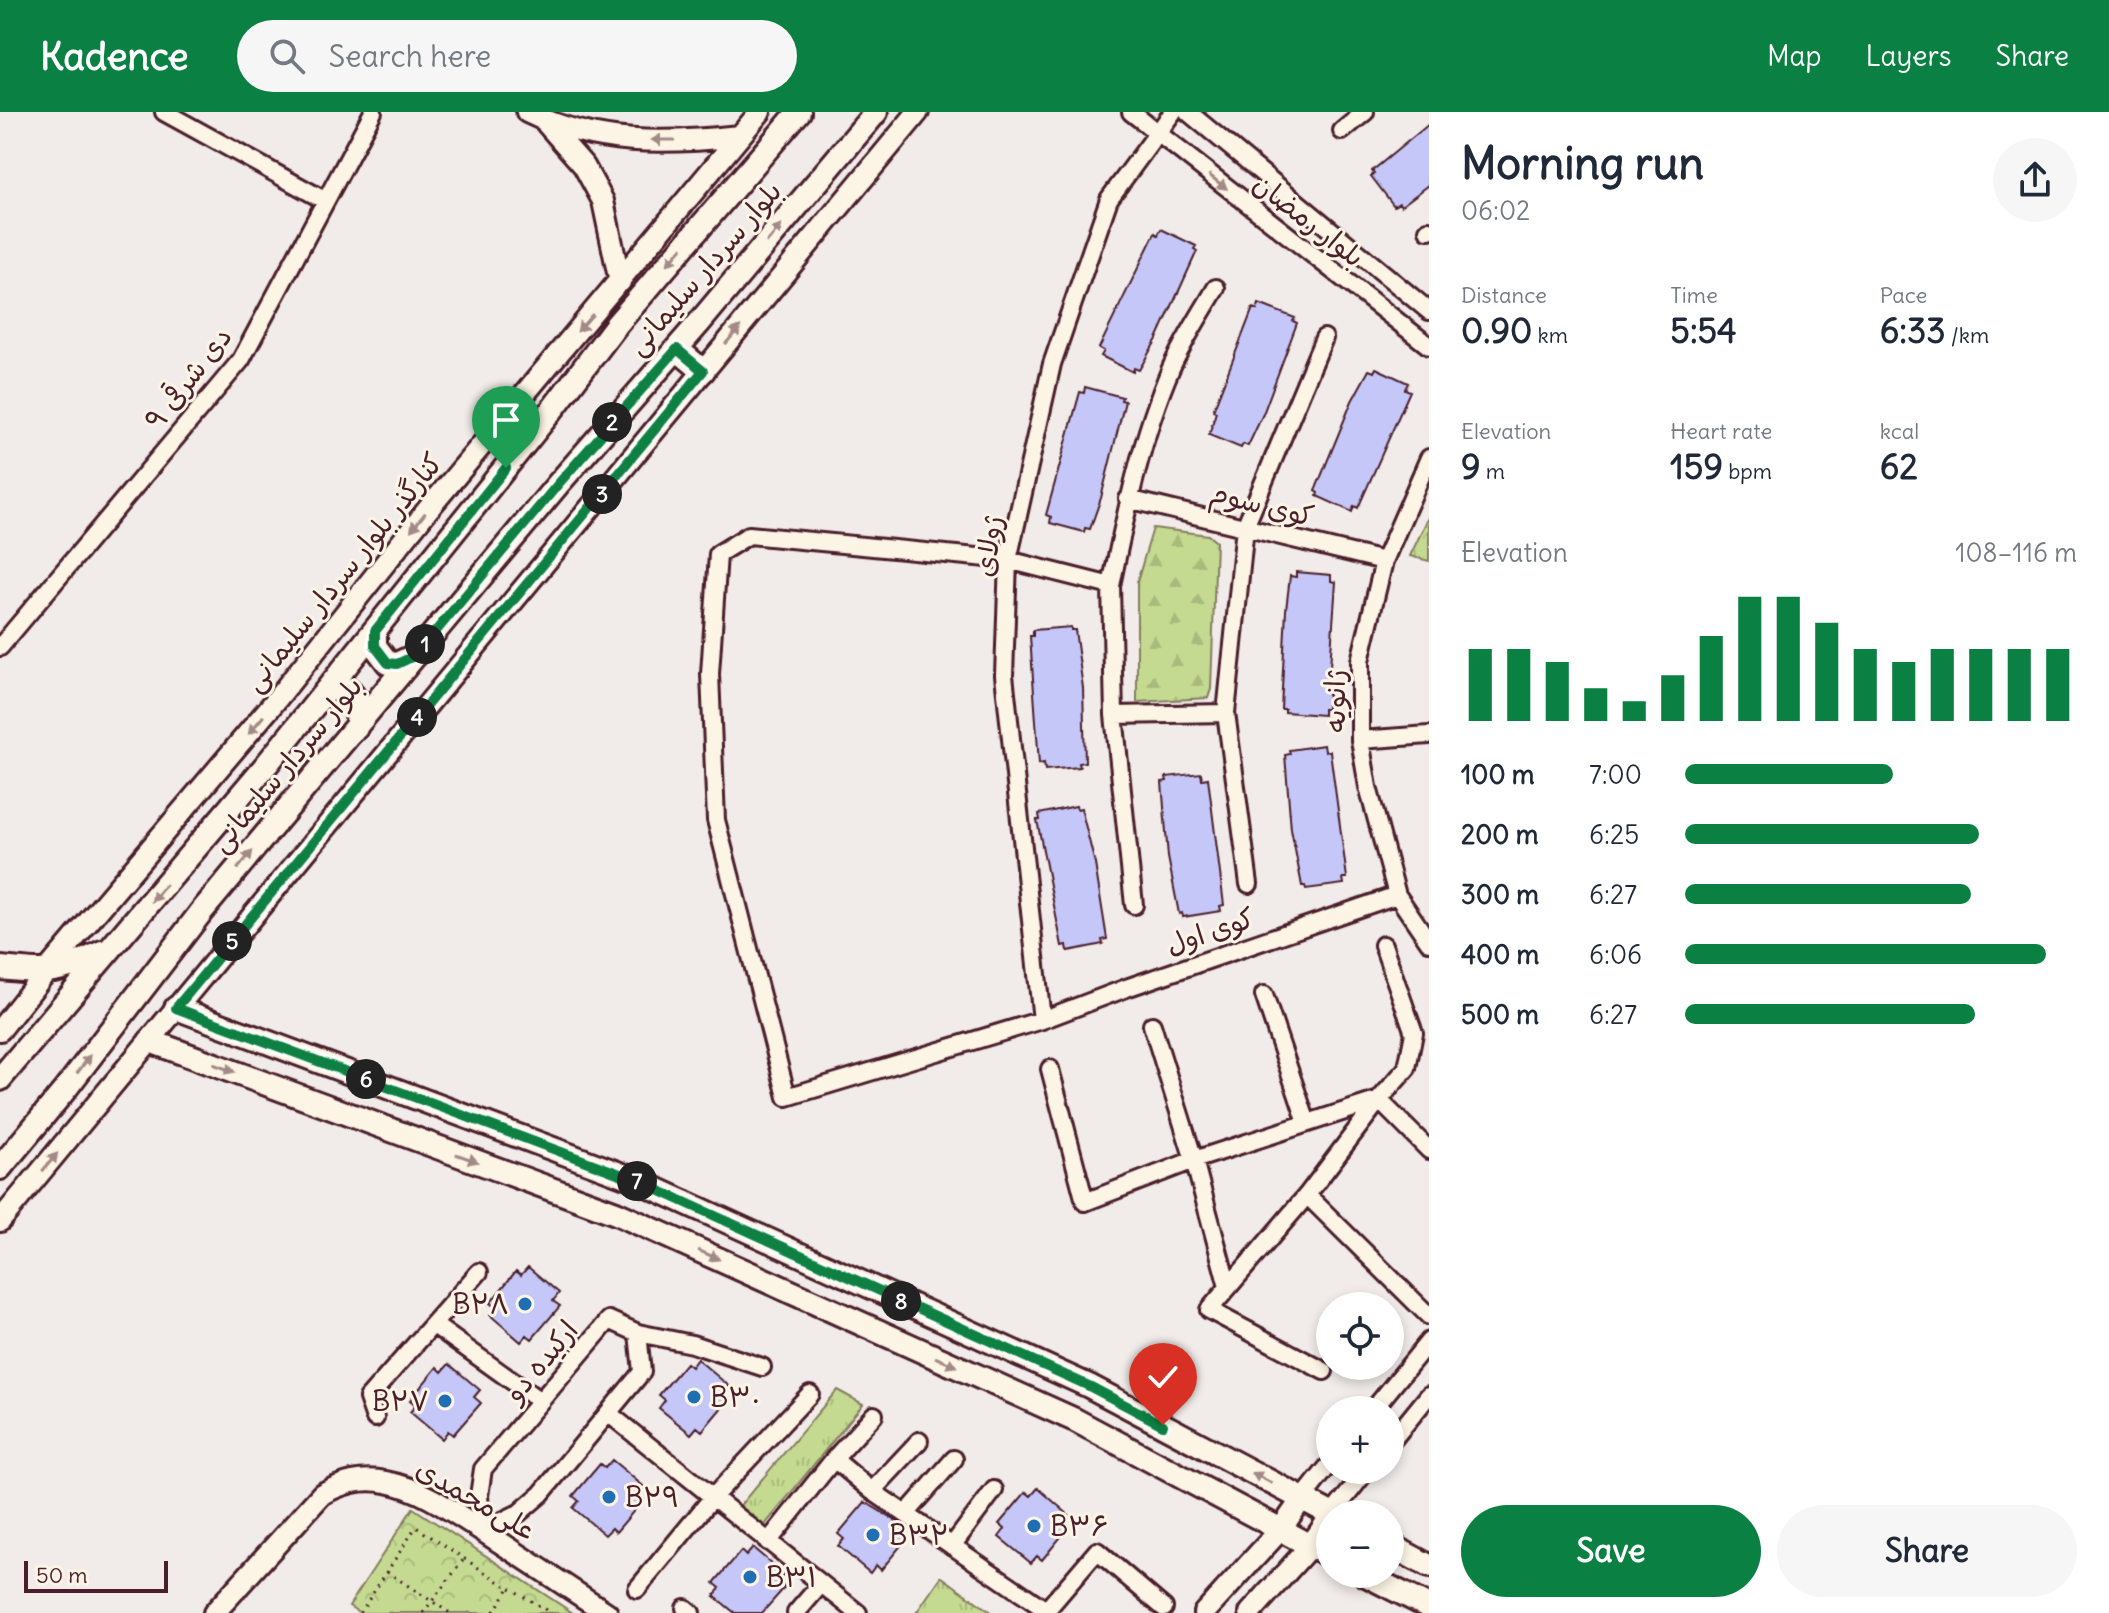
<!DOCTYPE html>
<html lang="en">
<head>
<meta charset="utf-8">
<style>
  :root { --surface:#fff; --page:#f6f6f7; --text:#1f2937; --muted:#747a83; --accent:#0b8043 }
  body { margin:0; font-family:Delius,"Playpen Sans Arabic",sans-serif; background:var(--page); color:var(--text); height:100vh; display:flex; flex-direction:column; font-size:30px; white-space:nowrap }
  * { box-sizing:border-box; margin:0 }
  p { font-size:26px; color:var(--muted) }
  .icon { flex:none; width:44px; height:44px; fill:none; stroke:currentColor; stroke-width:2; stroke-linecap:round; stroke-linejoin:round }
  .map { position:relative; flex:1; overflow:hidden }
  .drawer { display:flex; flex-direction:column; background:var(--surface); width:680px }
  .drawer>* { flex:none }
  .tools { position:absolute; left:1316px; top:1180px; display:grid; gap:16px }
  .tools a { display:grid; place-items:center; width:88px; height:88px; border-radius:50%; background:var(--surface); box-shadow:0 4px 12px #0003; font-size:40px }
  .scale { position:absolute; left:24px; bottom:20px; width:144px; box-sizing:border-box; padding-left:8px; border:4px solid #4a1f2b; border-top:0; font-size:22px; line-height:28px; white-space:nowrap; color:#4a1f2b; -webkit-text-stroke:6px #fcf5e5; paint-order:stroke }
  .pin { position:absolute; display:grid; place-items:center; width:68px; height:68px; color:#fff; margin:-82px -34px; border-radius:50% 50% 50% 0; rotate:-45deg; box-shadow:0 0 8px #0007 }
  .pin .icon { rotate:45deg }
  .km { position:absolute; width:40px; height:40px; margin:-20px; border-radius:50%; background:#222; color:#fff; font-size:22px; line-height:40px; text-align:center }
  .round { display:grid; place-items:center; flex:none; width:84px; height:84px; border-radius:42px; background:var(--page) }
  .headline { display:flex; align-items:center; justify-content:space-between; height:136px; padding:0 32px }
  h1 { font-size:44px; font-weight:700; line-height:60px }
  .metrics { display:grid; grid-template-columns:repeat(3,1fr); gap:12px; height:136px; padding:8px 32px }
  .metrics div { display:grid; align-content:center }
  .metrics b { font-size:34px; font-weight:700 }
  .metrics small { font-size:22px; font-weight:400 }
  .metrics p { font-size:22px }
  .chart { height:224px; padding:16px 32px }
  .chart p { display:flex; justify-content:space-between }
  .chart svg { width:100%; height:144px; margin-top:8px; stroke:var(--accent); stroke-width:6 }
  .primary-button { display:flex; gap:16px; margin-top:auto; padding:16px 32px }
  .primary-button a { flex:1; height:92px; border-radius:48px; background:var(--accent); color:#fff; font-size:32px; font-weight:700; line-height:92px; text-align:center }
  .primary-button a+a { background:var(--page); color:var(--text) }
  ul { padding:0 32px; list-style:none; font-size:26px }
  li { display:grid; grid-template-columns:128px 96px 1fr; align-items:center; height:60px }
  li i { height:20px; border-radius:10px; background:var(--accent) }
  header { display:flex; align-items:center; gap:48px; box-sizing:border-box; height:112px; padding:0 40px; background:var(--accent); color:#fff }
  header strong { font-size:38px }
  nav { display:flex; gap:44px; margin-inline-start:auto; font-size:28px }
  .search { width:560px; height:72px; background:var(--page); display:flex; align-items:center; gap:20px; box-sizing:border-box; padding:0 28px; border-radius:44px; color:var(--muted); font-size:30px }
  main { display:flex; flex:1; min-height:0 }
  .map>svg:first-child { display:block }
  .grass { fill:url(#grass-tufts); stroke:#867c5e; stroke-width:2 }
  .forest { fill:url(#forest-firs); stroke:#867c5e; stroke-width:2 }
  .park { fill:url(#park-crowns); stroke:#867c5e; stroke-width:2 }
  .building { fill:#c5c7f9; stroke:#4a1f2b; stroke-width:2 }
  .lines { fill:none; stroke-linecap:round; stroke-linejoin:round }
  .minor-casing { stroke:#4a1f2b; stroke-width:22 }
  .tertiary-casing { stroke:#4a1f2b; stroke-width:26 }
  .secondary-casing { stroke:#4a1f2b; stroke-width:28 }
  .path { stroke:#4a1f2b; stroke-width:3; stroke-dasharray:2 6; stroke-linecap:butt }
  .minor { stroke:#fcf5e5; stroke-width:16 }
  .tertiary { stroke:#fcf5e5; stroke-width:20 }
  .secondary { stroke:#fcf5e5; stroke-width:22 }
  .oneway { fill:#a38a88 }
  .route-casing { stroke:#fff; stroke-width:16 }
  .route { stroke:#0b8043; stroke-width:10 }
  .poi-dot { fill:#1f6fb2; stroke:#fcf5e5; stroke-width:3 }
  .labels { text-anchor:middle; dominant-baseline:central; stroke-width:6; stroke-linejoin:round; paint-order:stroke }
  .street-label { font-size:28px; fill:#4a1f2b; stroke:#fcf5e5 }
  .poi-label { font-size:28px; fill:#4a1f2b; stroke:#fcf5e5; text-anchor:start }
</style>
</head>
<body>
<header>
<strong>Kadence</strong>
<div class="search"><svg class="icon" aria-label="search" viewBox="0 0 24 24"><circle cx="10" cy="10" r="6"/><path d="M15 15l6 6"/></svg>Search here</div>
<nav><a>Map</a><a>Layers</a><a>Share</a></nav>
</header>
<main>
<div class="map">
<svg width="1429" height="1501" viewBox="0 0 1429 1501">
  <defs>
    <pattern id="grass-tufts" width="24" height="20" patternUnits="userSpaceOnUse" patternTransform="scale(2)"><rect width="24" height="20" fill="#c3da90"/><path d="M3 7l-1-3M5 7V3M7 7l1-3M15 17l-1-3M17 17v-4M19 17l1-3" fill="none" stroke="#a9bb7c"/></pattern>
    <pattern id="forest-firs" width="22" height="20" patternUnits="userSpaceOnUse" patternTransform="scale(2)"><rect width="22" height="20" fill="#c3da90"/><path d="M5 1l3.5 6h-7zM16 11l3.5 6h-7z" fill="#a9bb7c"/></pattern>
    <pattern id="park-crowns" width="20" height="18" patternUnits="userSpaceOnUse" patternTransform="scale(2)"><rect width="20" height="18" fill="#c3da90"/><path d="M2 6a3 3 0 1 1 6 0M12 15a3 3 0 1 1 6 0" fill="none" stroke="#a9bb7c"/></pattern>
  </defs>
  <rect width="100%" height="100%" fill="#f1ece9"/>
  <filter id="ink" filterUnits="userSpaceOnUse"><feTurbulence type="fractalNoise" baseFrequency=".0125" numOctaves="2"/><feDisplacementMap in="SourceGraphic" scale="16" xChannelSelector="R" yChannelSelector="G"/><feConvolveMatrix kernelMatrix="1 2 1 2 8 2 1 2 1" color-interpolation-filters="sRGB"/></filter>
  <g filter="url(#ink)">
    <path class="grass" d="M837 1278 863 1292 765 1413 737 1397Z
      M941 1465H942L992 1501H916Z"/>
    <path class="forest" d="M1153 416 1208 423 1216 430 1211 577 1208 586 1137 590V470Z"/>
    <path class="park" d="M1429 404V449L1410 444Z
      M413 1396 573 1501H360L349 1494Z"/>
    <path class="building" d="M1429 12V73L1401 94 1399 91 1394 94 1371 64 1374 62 1372 59Z
      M1161 117 1196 134 1194 137 1197 139 1157 227 1139 258 1134 256 1133 260 1101 244 1104 239 1099 236 1155 121 1158 123Z
      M1259 192 1295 206 1293 209 1297 211 1263 302 1248 334 1243 332 1241 336 1209 323 1216 300 1213 299 1253 196 1257 198Z
      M1376 256 1408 271 1405 277 1410 279 1358 396 1354 394 1352 400 1317 384 1318 381 1315 379 1352 289 1369 258 1374 260Z
      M1085 275 1122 285 1121 288 1125 289 1101 386 1090 417 1085 416 1084 420 1050 411 1051 405 1046 403 1080 280 1084 281Z
      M1296 460 1331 463V469L1336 470 1327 597H1323V603L1285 600V597H1281L1286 498 1290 464 1296 465Z
      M1071 515V518H1075L1083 576 1085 650 1079 651 1080 655 1045 658 1044 651 1039 652 1030 524H1033V518Z
      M1324 633 1325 639H1330L1347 766H1343L1344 772 1306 777 1305 774H1302L1291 717 1285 643 1290 642 1289 638Z
      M1201 661 1202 667 1208 666 1224 793 1220 794 1221 799 1183 805 1182 801 1179 802 1168 745 1162 670 1167 669 1166 665Z
      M1076 694 1077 697 1081 696 1095 752 1107 827 1102 828 1103 832 1068 839 1067 833 1062 834 1037 708H1040L1039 702Z
      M528 1155 559 1181 553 1189 560 1194 532 1227 527 1223 521 1230 490 1203 496 1196 490 1191 516 1159 521 1163Z
      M697 1247 729 1274 723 1281 729 1287 702 1319 697 1315 691 1322 659 1296 665 1288 659 1283 686 1251 691 1255Z
      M449 1252 480 1278 474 1285 481 1291 453 1323 448 1319 442 1327 410 1300 416 1293 410 1288 437 1255 442 1260Z
      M612 1348 643 1374 637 1382 644 1387 616 1420 612 1416 605 1423 573 1396 579 1389 573 1384 600 1352 605 1356Z
      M1038 1376 1069 1403 1063 1410 1069 1415 1042 1448 1037 1444 1031 1451 999 1425 1005 1417 999 1412 1026 1380 1031 1384Z
      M865 1390 906 1415 902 1420 908 1425 881 1458 876 1453 870 1461 838 1434 844 1427 838 1422Z
      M753 1436 784 1462 778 1469 785 1475 762 1501H735L714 1484 720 1476 714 1471 741 1439 746 1444Z"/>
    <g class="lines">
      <defs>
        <path id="minor" d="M164 0 324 88
          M1131 0 1429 234
          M1188 0 1429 199
          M1342 19 1365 0
          M1428 118H1429
          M1216 176C1201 202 1184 228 1171 256 1141 326 1126 400 1111 474L1008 448 749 423 718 442 710 562 716 708 787 985 1042 908 1129 875 1397 783
          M1429 346 1384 449 1360 549V628L1368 675 1397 783 1429 830
          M1128 387 1384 449
          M1111 474 1114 603 1134 793
          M0 535 241 248 373 0
          M1114 603 1226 601
          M1360 628 1429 623
          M1249 772 1226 601 1245 415 1324 226
          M1264 883 1307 1011
          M1042 908 1004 563 1008 448 1052 252 1109 87 1173 0
          M1152 913 1194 1048 1228 1175
          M1050 957 1085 1090 1194 1048 1379 988 1429 1038
          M1307 1083 1429 1204
          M609 1208 638 1221 642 1260 541 1382 519 1401 482 1419 479 1384 483 1357Z
          M434 1213 540 1289
          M638 1221 692 1232 762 1255
          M1324 1259 1209 1198 1307 1083 1379 988 1407 956 1414 921 1383 833
          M1373 1298 1429 1229
          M608 1301 858 1501
          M375 1306 368 1286 479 1160
          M1390 1331 1429 1283
          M834 1347 872 1379 1046 1498
          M872 1379 919 1329
          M1302 1387 1330 1352
          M906 1402 954 1347
          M1332 1402 1367 1358
          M768 1430 834 1347 874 1303
          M952 1434 994 1378
          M637 1477 713 1385 810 1282
          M685 1496 691 1501
          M796 1501 821 1472
          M1044 1501 1097 1439 1164 1496"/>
        <path id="tertiary" d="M527 0C596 34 665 32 740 24
          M547 12 584 54 603 89 620 170
          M0 918 45 861 272 593 425 401 760 0
          M0 1109 918 0
          M214 1501 322 1382C342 1371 362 1365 386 1370 424 1377 456 1402 489 1423 528 1449 568 1475 607 1501
          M1204 1501 1281 1417 1302 1387
          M1250 1501 1310 1434 1330 1405"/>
        <path id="secondary" d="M677 237 703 259
          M375 519V534L388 551 397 552 416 543
          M328 577 349 578C360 591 359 599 356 616
          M0 856C49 861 58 862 102 840
          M176 896 636 1068 1089 1274 1331 1402
          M150 929 616 1101 1075 1308 1330 1444
          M0 967 267 652 555 294 617 212 799 0
          M0 1056 64 979 202 799 559 371 699 211 876 0
          M1390 1433 1429 1454
          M1364 1462 1429 1495"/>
      </defs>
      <use href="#minor" class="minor-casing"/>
      <use href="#tertiary" class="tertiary-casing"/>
      <use href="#secondary" class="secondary-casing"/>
      <path class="path" d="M387 1460 450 1501
        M510 1476 551 1501
        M360 1501 416 1415 509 1476 493 1501
        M423 1501 464 1447"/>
      <use href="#minor" class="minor"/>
      <use href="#tertiary" class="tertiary"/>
      <use href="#secondary" class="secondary"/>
    </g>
    <defs><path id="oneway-solid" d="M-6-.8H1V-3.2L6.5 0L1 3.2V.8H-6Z" transform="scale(2)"/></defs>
    <g class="oneway">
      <use href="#oneway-solid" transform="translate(663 28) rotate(180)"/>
      <use href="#oneway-solid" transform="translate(1218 70) rotate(38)"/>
      <use href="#oneway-solid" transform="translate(774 122) rotate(-50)"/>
      <use href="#oneway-solid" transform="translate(675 144) rotate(131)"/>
      <use href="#oneway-solid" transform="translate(585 211) rotate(131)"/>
      <use href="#oneway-solid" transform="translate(733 223) rotate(-50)"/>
      <use href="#oneway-solid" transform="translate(418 410) rotate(129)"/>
      <use href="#oneway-solid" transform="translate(256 613) rotate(130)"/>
      <use href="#oneway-solid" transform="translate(245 748) rotate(-50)"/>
      <use href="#oneway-solid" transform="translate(159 781) rotate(130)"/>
      <use href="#oneway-solid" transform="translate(84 952) rotate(-53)"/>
      <use href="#oneway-solid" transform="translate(224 956) rotate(20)"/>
      <use href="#oneway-solid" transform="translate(467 1046) rotate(20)"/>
      <use href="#oneway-solid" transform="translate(50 1050) rotate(-50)"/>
      <use href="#oneway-solid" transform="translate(709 1143) rotate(24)"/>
      <use href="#oneway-solid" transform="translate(946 1250) rotate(24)"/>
      <use href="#oneway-solid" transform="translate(1262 1366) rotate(-152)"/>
    </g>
  </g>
  <g class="lines" filter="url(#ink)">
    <defs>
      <path id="route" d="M506 356 375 519V534L388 551 397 552 416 543 559 371 677 237 703 259 176 896 636 1068 1089 1274 1163 1313"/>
    </defs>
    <use href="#route" class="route-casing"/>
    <use href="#route" class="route"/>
  </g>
  <g class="poi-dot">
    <circle cx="525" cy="1192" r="8"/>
    <circle cx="694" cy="1285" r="8"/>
    <circle cx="445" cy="1289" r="8"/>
    <circle cx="609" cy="1385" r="8"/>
    <circle cx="1034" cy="1414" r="8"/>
    <circle cx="873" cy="1423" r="8"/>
    <circle cx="750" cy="1465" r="8"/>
  </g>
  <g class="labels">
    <g class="street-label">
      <text transform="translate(1309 108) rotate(38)">بلوار رمضان</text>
      <text transform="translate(704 156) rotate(-49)">بلوار سردار سلیمانی</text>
      <text transform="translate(188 266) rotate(-52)">۹ دی شرقی</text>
      <text transform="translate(1262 392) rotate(14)">کوی سوم</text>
      <text transform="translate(988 434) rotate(-81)">ژولای</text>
      <text transform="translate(343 460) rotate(-51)">کنارگذر بلوار سردار سلیمانی</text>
      <text transform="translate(1335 589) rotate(-90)">ژانویه</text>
      <text transform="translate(286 652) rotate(-50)">بلوار سردار سلیمانی</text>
      <text transform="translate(1210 819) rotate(-19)">کوی اول</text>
      <text transform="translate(541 1249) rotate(-50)">ارکیده دو</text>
      <text transform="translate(476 1387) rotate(30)">علی‌محمدی</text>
    </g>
    <g class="poi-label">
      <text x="509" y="1192" text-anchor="end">B۲۸</text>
      <text x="710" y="1285">B۳۰</text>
      <text x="429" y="1289" text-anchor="end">B۲۷</text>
      <text x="625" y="1385">B۲۹</text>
      <text x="1050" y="1414">B۳۶</text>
      <text x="889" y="1423">B۳۲</text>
      <text x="766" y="1465">B۳۱</text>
    </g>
  </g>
</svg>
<div class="tools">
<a><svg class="icon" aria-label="locate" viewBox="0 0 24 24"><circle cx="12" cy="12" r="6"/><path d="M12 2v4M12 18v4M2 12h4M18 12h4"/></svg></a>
<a>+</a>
<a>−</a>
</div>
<div class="scale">50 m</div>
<div class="pin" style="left:506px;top:356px;background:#1e9e55"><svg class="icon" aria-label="arrive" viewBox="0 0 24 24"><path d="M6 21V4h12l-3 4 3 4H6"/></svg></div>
<div class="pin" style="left:1163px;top:1313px;background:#d93025"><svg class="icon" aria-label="check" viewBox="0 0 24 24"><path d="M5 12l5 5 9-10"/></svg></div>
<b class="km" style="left:425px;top:532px">1</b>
<b class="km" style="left:612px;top:310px">2</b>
<b class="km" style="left:602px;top:382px">3</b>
<b class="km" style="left:417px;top:605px">4</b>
<b class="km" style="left:232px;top:829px">5</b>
<b class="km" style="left:366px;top:967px">6</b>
<b class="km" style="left:637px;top:1069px">7</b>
<b class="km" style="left:901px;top:1189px">8</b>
</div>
<section class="drawer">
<div class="headline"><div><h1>Morning run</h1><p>06:02</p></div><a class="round"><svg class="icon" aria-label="share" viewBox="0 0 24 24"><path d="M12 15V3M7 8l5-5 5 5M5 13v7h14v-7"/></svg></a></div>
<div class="metrics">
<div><p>Distance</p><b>0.90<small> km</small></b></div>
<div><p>Time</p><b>5:54</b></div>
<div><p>Pace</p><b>6:33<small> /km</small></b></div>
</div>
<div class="metrics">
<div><p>Elevation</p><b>9<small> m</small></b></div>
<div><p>Heart rate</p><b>159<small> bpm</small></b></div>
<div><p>kcal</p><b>62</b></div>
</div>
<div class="chart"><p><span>Elevation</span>108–116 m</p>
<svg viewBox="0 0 160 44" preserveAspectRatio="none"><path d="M5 44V22M15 44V22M25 44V26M35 44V34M45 44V38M55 44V30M65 44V18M75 44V6M85 44V6M95 44V14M105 44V22M115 44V26M125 44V22M135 44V22M145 44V22M155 44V22"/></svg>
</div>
<ul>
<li><b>100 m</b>7:00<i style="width:53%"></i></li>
<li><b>200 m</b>6:25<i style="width:75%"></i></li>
<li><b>300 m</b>6:27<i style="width:73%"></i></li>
<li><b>400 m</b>6:06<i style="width:92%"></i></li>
<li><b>500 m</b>6:27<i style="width:74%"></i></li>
</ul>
<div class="primary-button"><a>Save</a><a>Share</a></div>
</section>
</main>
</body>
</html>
